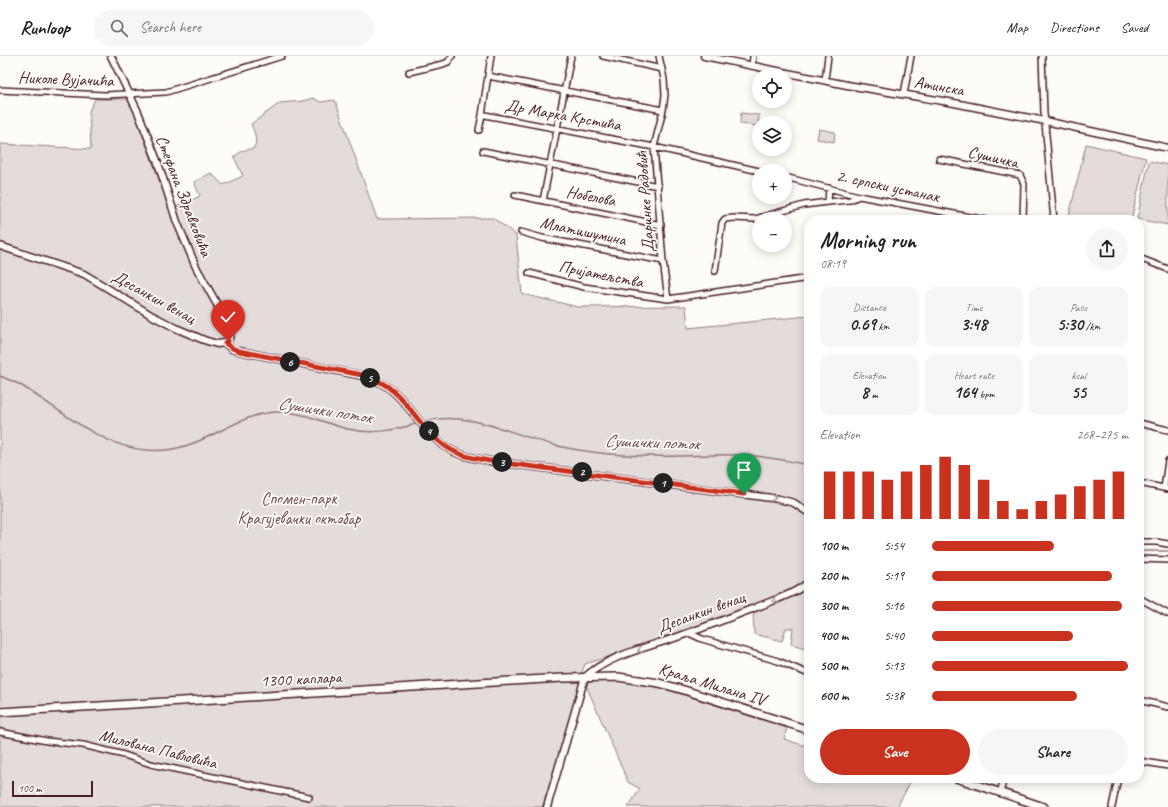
<!DOCTYPE html>
<html lang="en">
<head>
<meta charset="utf-8">
<style>
  :root { --surface:#fff; --page:#f6f6f6; --text:#202124; --muted:#757577; --line:#e0e0e0; --accent:#c8321e }
  body { margin:0; font-family:Caveat,sans-serif; background:var(--page); color:var(--text); height:100vh; display:flex; flex-direction:column; font-size:15px; white-space:nowrap }
  * { box-sizing:border-box; margin:0 }
  p { font-size:13px; color:var(--muted) }
  .icon { flex:none; width:22px; height:22px; fill:none; stroke:currentColor; stroke-width:2; stroke-linecap:round; stroke-linejoin:round }
  .map { position:relative; flex:1; overflow:hidden }
  .side { position:absolute; left:804px; top:159px; width:340px; height:568px; display:flex; flex-direction:column; background:var(--surface); border-radius:16px; box-shadow:0 2px 10px #0003 }
  .side>* { flex:none }
  .buttons { position:absolute; left:752px; top:12px; display:grid; gap:8px }
  .buttons a { display:grid; place-items:center; width:40px; height:40px; border-radius:50%; background:var(--surface); box-shadow:0 2px 10px #0003; font-size:20px }
  .scale { position:absolute; left:12px; bottom:10px; width:81px; box-sizing:border-box; padding-left:4px; border:2px solid #4a1f2b; border-top:0; font-size:11px; line-height:14px; white-space:nowrap; color:#4a1f2b; -webkit-text-stroke:3px #fdfcf7; paint-order:stroke }
  .pin { position:absolute; display:grid; place-items:center; width:34px; height:34px; color:#fff; margin:-41px -17px; border-radius:50% 50% 50% 0; rotate:-45deg; box-shadow:0 0 4px #0007 }
  .pin .icon { rotate:45deg }
  .km { position:absolute; width:20px; height:20px; margin:-10px; border-radius:50%; background:#222; color:#fff; font-size:11px; line-height:20px; text-align:center }
  .round { display:grid; place-items:center; flex:none; width:42px; height:42px; border-radius:21px; background:var(--page) }
  .overview { display:flex; align-items:center; justify-content:space-between; height:68px; padding:0 16px }
  h1 { font-size:22px; font-weight:800; line-height:30px }
  .figures { display:grid; grid-template-columns:repeat(3,1fr); gap:6px; height:68px; padding:4px 16px }
  .figures div { display:grid; align-content:center; border-radius:10px; background:var(--page); text-align:center }
  .figures b { font-size:17px; font-weight:800 }
  .figures small { font-size:11px; font-weight:400 }
  .figures p { font-size:11px }
  .chart { height:112px; padding:8px 16px }
  .chart p { display:flex; justify-content:space-between }
  .chart svg { width:100%; height:72px; margin-top:4px; stroke:var(--accent); stroke-width:6 }
  .action { display:flex; gap:8px; margin-top:auto; padding:8px 16px }
  .action a { flex:1; height:46px; border-radius:24px; background:var(--accent); color:#fff; font-size:16px; font-weight:800; line-height:46px; text-align:center }
  .action a+a { background:var(--page); color:var(--text) }
  ul { padding:0 16px; list-style:none; font-size:13px }
  li { display:grid; grid-template-columns:64px 48px 1fr; align-items:center; height:30px }
  li i { height:10px; border-radius:5px; background:var(--accent) }
  header { display:flex; align-items:center; gap:24px; box-sizing:border-box; height:56px; padding:0 20px; background:var(--surface); border-bottom:1px solid var(--line) }
  header strong { font-size:19px }
  nav { display:flex; gap:22px; margin-inline-start:auto; font-size:14px }
  .search { width:280px; height:36px; background:var(--page); display:flex; align-items:center; gap:10px; box-sizing:border-box; padding:0 14px; border-radius:22px; color:var(--muted); font-size:15px }
  .map>svg:first-child { display:block }
  .green { fill:#e3dcda; stroke:#967e82 }
  .lines { fill:none; stroke-linecap:round; stroke-linejoin:round }
  .stream { stroke:#91777b; stroke-width:1.5 }
  .minor-casing { stroke:#4a1f2b; stroke-width:8 }
  .tertiary-casing { stroke:#4a1f2b; stroke-width:9 }
  .secondary-casing { stroke:#4a1f2b; stroke-width:10 }
  .minor { stroke:#fdfcf7; stroke-width:5 }
  .tertiary { stroke:#fdfcf7; stroke-width:6 }
  .secondary { stroke:#fdfcf7; stroke-width:7 }
  .oneway { stroke:#ac999b }
  .route-casing { stroke:#fff; stroke-width:8 }
  .route { stroke:#c8321e; stroke-width:5 }
  .labels { text-anchor:middle; dominant-baseline:central; stroke-width:3.5; stroke-linejoin:round; paint-order:stroke }
  .street-label { font-size:17px; fill:#4a1f2b; stroke:#fdfcf7 }
  .park-label { font-size:17px; fill:#704e57; stroke:#fdfcf7 }
  .water-label { font-size:18px; font-style:italic; fill:#73525a; stroke:#fdfcf7 }
</style>
</head>
<body>
<header>
<strong>Runloop</strong>
<div class="search"><svg class="icon" aria-label="search" viewBox="0 0 24 24"><circle cx="10" cy="10" r="6"/><path d="M15 15l6 6"/></svg>Search here</div>
<nav><a>Map</a><a>Directions</a><a>Saved</a></nav>
</header>
<div class="map">
<svg width="1168" height="751" viewBox="0 0 1168 751">
  <rect width="100%" height="100%" fill="#fdfcf7"/>
  <filter id="ink" filterUnits="userSpaceOnUse"><feTurbulence type="fractalNoise" baseFrequency=".025" numOctaves="2"/><feDisplacementMap in="SourceGraphic" scale="8" xChannelSelector="R" yChannelSelector="G"/><feConvolveMatrix kernelMatrix="1 2 1 2 8 2 1 2 1" color-interpolation-filters="sRGB"/></filter>
  <g filter="url(#ink)">
    <path class="green" d="M313 42 320 46 335 44 377 163 493 162 516 179 522 238 578 251 686 250 688 272 809 260V593L791 588 793 572H786L782 585 754 578 753 553 613 603 608 601 585 608 580 622H587L542 751H0V88L91 93 89 55 95 43H130L170 154 200 140 194 126 211 117 223 129 243 120 234 101 242 95 254 92C258 84 254 75 251 68L280 47 303 45Z
      M741 57 759 59 758 70 740 68Z
      M819 73 835 76 834 86 817 83Z
      M1086 88 1146 102 1131 164H1068Z
      M1149 105 1168 109V169L1137 163Z
      M592 625H623L659 631 787 672 784 683 809 691V722H903L911 725 897 751H628L640 733 628 726 586 629Z"/>
    <g class="lines">
      <path class="stream" d="M0 320C7 323 15 326 22 330 72 361 121 410 185 390 218 380 246 355 281 356 304 356 326 368 348 373 372 379 396 374 419 367
        M423 366C468 353 515 380 558 390 598 399 639 401 679 400 704 400 730 397 755 400 773 402 791 405 809 409
        M1139 495H1168"/>
      <defs>
        <path id="minor" d="M603 0 662 13
          M659 0 664 23 665 39 663 54 654 91 663 205 668 243
          M1042 0 1044 57 1054 164
          M752 10 753 0
          M409 16 443 8 448 6 452 0
          M488 20 663 54
          M825 24 828 0
          M0 34 105 39 166 36 282 0
          M904 38 911 0
          M482 59 491 0
          M479 74 482 59H485L654 91 759 115
          M483 95 658 130
          M939 103 1020 119 1024 128 1023 164
          M785 121 859 140 986 164
          M515 139 661 169
          M543 145 571 0
          M828 146 850 144 859 140
          M521 176 542 182 663 205
          M1139 202 1168 213
          M715 215 722 167 725 163 733 162 755 163 804 149 828 146 829 132
          M529 217 584 231 668 243 809 222
          M1139 367 1168 374
          M1139 427 1168 433
          M1164 432 1168 405
          M1139 486H1156L1168 488
          M1139 503 1168 504
          M1139 542 1168 558
          M689 577 702 583 778 605 809 618
          M1139 644 1168 651
          M0 676 47 685 83 689 124 699 151 708 309 741
          M1139 705 1168 710
          M1000 737 1004 722
          M1112 751 1118 722"/>
        <path id="tertiary" d="M111 0 138 56 158 107 177 166 196 211 229 270C231 277 231 283 225 287
          M704 0 847 29 949 46 1045 65 1168 92
          M0 190 84 218 99 227 151 259 178 273 204 284 217 288 225 287
          M225 287 232 293 239 295 364 320C407 332 413 369 446 391 459 400 474 402 489 405L779 443 794 447 809 457
          M547 751 585 621C609 599 649 591 680 580 706 571 731 561 757 551 774 544 795 538 809 526"/>
        <path id="secondary" d="M0 656 562 622 618 621 659 627 684 634 809 674
          M956 722 1044 751"/>
      </defs>
      <use href="#minor" class="minor-casing"/>
      <use href="#tertiary" class="tertiary-casing"/>
      <use href="#secondary" class="secondary-casing"/>
      <use href="#minor" class="minor"/>
      <use href="#tertiary" class="tertiary"/>
      <use href="#secondary" class="secondary"/>
    </g>
    <defs><path id="oneway-chevron" d="M-2-3.5L2.5 0L-2 3.5" fill="none" stroke-width="1.6" stroke-linecap="round" stroke-linejoin="round"/></defs>
    <g class="oneway">
      <use href="#oneway-chevron" transform="translate(773 442) rotate(9)"/>
      <use href="#oneway-chevron" transform="translate(775 544) rotate(157)"/>
      <use href="#oneway-chevron" transform="translate(640 594) rotate(161)"/>
    </g>
  </g>
  <g class="lines" filter="url(#ink)">
    <defs>
      <path id="route" d="M228 285 225 287 232 292 239 295 362 319C406 330 412 367 445 390 459 400 474 402 490 405L744 438"/>
    </defs>
    <use href="#route" class="route-casing"/>
    <use href="#route" class="route"/>
  </g>
  <g class="labels">
    <g class="street-label">
      <text transform="translate(66 23) rotate(2)">Николе Вујачића</text>
      <text transform="translate(939 30) rotate(10)">Атинска</text>
      <text transform="translate(563 59) rotate(10)">Др Марка Крстића</text>
      <text transform="translate(993 101) rotate(13)">Сушичка</text>
      <text transform="translate(888 130) rotate(12)">2. српски устанак</text>
      <text transform="translate(184 140) rotate(69)">Стефана Здравковића</text>
      <text transform="translate(591 140) rotate(11)">Нобелова</text>
      <text transform="translate(645 146) rotate(-94)">Даринке Радовић</text>
      <text transform="translate(583 175) rotate(12)">Млатишумина</text>
      <text transform="translate(601 218) rotate(11)">Пријатељства</text>
      <text transform="translate(154 241) rotate(29)">Десанкин венац</text>
      <text transform="translate(701 556) rotate(-20)">Десанкин венац</text>
      <text transform="translate(301 623) rotate(-3)">1300 каплара</text>
      <text transform="translate(712 628) rotate(17)">Краља Милана IV</text>
      <text transform="translate(158 693) rotate(14)">Милована Павловића</text>
    </g>
    <g class="park-label">
      <text x="299" y="442">Спомен-парк<tspan x="299" dy="20">Крагујевачки октобар</tspan></text>
    </g>
    <g class="water-label">
      <text transform="translate(325 354) rotate(9)">Сушички поток</text>
      <text transform="translate(652 386) rotate(2)">Сушички поток</text>
    </g>
  </g>
</svg>
<div class="buttons">
<a><svg class="icon" aria-label="locate" viewBox="0 0 24 24"><circle cx="12" cy="12" r="6"/><path d="M12 2v4M12 18v4M2 12h4M18 12h4"/></svg></a>
<a><svg class="icon" aria-label="layers" viewBox="0 0 24 24"><path d="M12 4l9 5-9 5-9-5zM3 14l9 5 9-5"/></svg></a>
<a>+</a>
<a>−</a>
</div>
<div class="scale">100 m</div>
<div class="pin" style="left:744px;top:438px;background:#1e9e55"><svg class="icon" aria-label="arrive" viewBox="0 0 24 24"><path d="M6 21V4h12l-3 4 3 4H6"/></svg></div>
<div class="pin" style="left:228px;top:285px;background:#d93025"><svg class="icon" aria-label="check" viewBox="0 0 24 24"><path d="M5 12l5 5 9-10"/></svg></div>
<b class="km" style="left:663px;top:427px">1</b>
<b class="km" style="left:582px;top:416px">2</b>
<b class="km" style="left:502px;top:406px">3</b>
<b class="km" style="left:429px;top:375px">4</b>
<b class="km" style="left:370px;top:322px">5</b>
<b class="km" style="left:290px;top:306px">6</b>
<section class="side">
<div class="overview"><div><h1>Morning run</h1><p>08:19</p></div><a class="round"><svg class="icon" aria-label="share" viewBox="0 0 24 24"><path d="M12 15V3M7 8l5-5 5 5M5 13v7h14v-7"/></svg></a></div>
<div class="figures">
<div><p>Distance</p><b>0.69<small> km</small></b></div>
<div><p>Time</p><b>3:48</b></div>
<div><p>Pace</p><b>5:30<small> /km</small></b></div>
</div>
<div class="figures">
<div><p>Elevation</p><b>8<small> m</small></b></div>
<div><p>Heart rate</p><b>164<small> bpm</small></b></div>
<div><p>kcal</p><b>55</b></div>
</div>
<div class="chart"><p><span>Elevation</span>268–275 m</p>
<svg viewBox="0 0 160 44" preserveAspectRatio="none"><path d="M5 44V15M15 44V15M25 44V15M35 44V20M45 44V15M55 44V11M65 44V6M75 44V11M85 44V20M95 44V33M105 44V38M115 44V33M125 44V29M135 44V24M145 44V20M155 44V15"/></svg>
</div>
<ul>
<li><b>100 m</b>5:54<i style="width:62%"></i></li>
<li><b>200 m</b>5:19<i style="width:92%"></i></li>
<li><b>300 m</b>5:16<i style="width:97%"></i></li>
<li><b>400 m</b>5:40<i style="width:72%"></i></li>
<li><b>500 m</b>5:13<i style="width:100%"></i></li>
<li><b>600 m</b>5:38<i style="width:74%"></i></li>
</ul>
<div class="action"><a>Save</a><a>Share</a></div>
</section>
</div>
</body>
</html>
